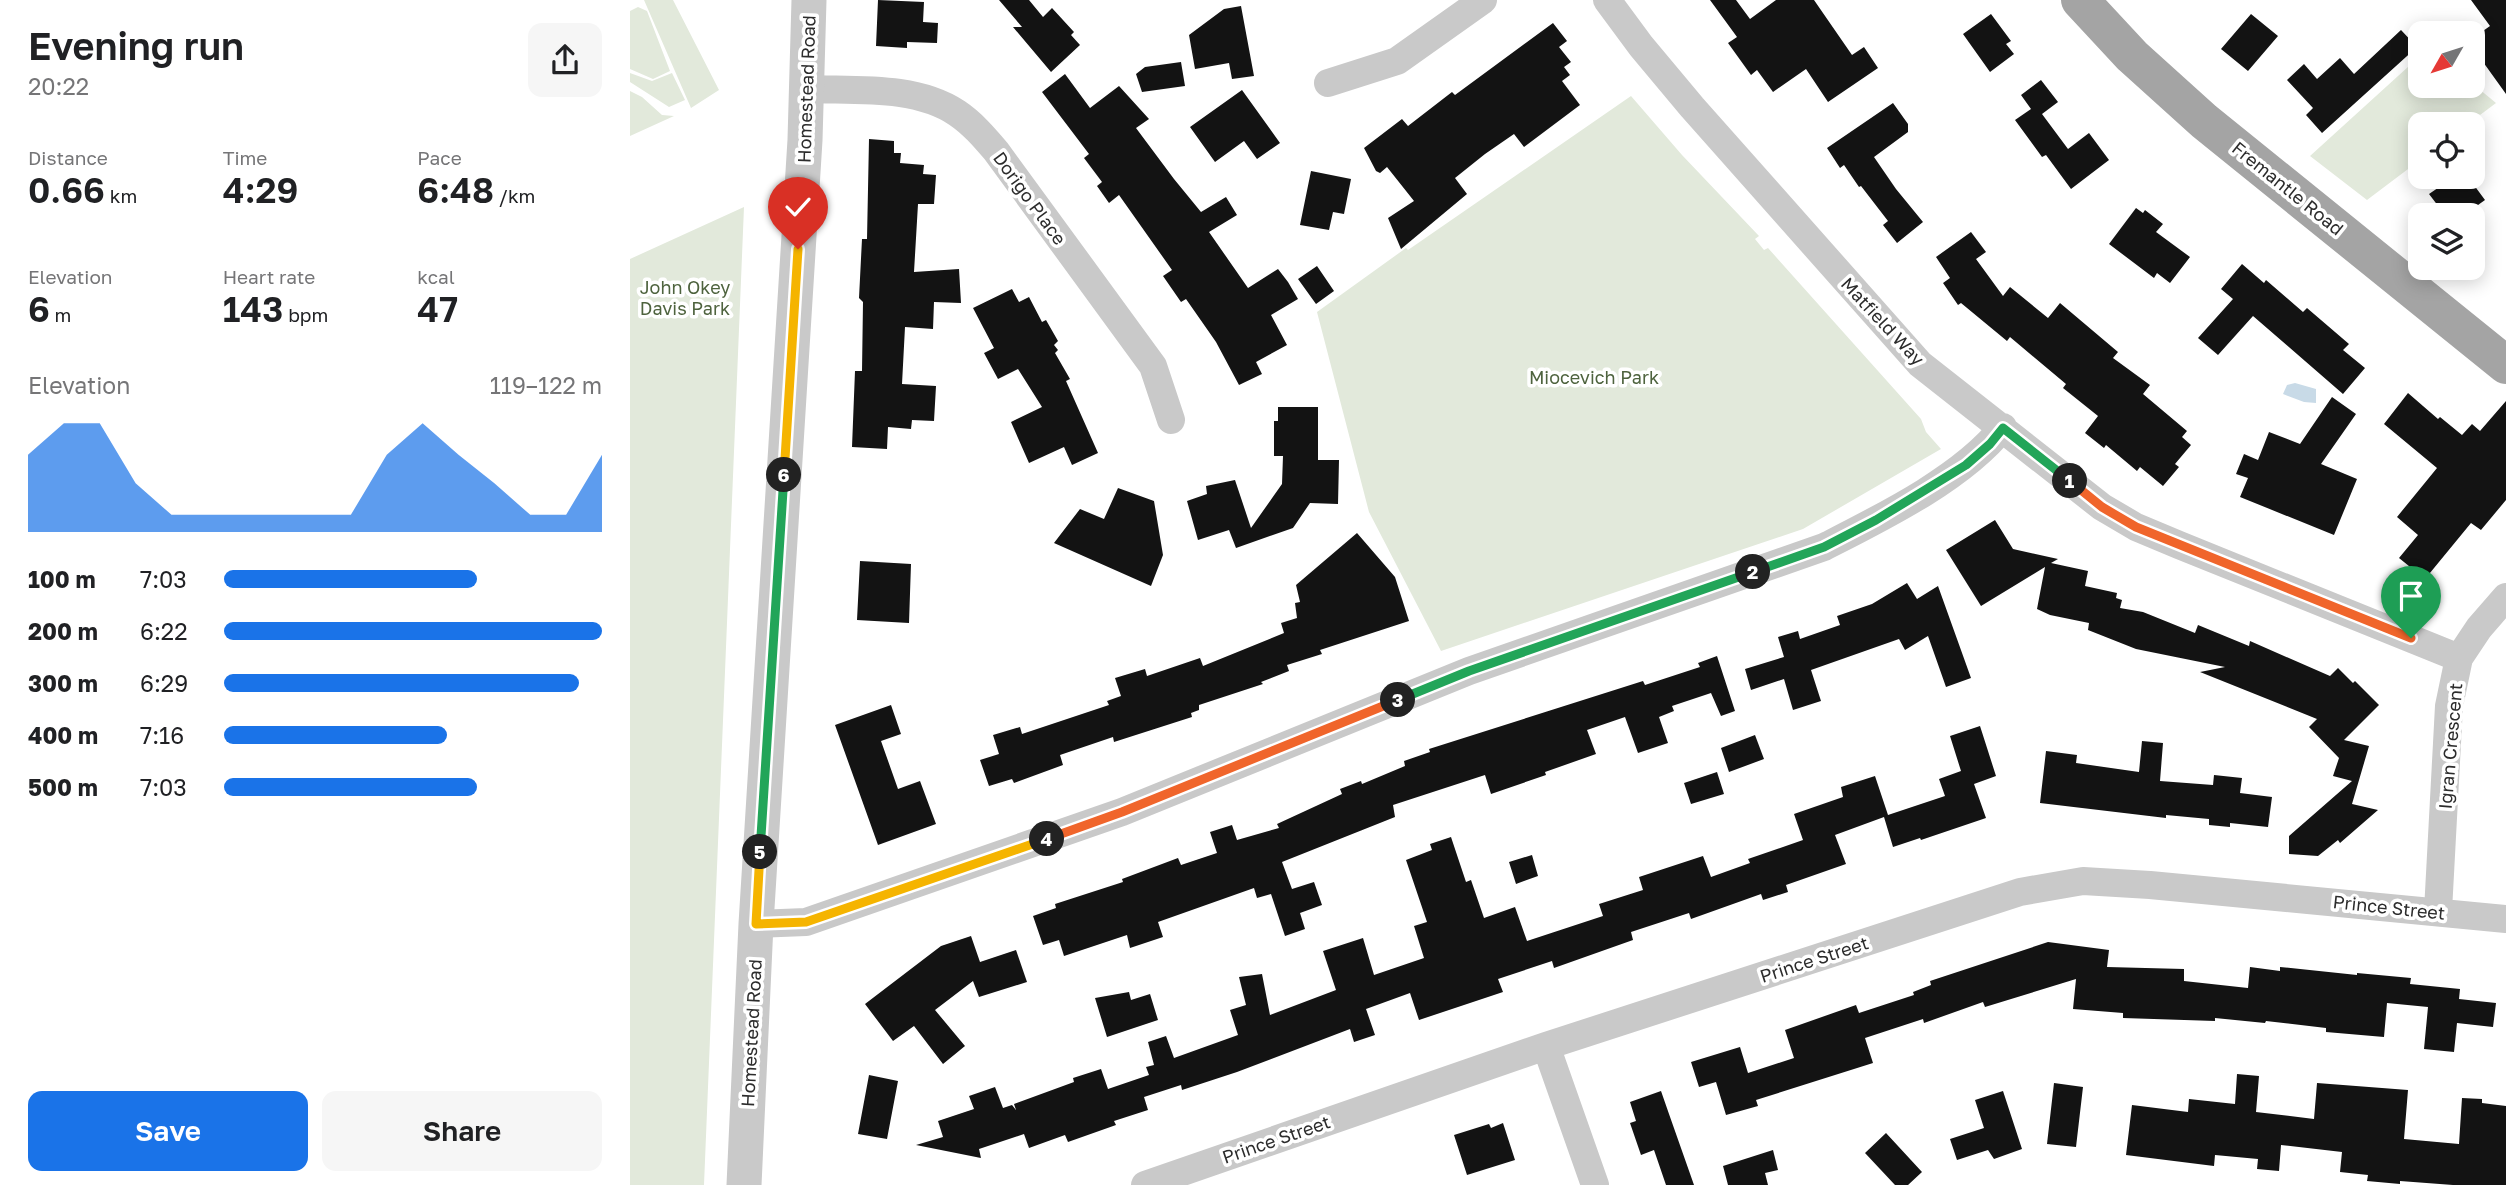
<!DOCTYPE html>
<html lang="en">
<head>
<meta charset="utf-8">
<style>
  :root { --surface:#fff; --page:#f6f6f6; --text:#202124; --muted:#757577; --accent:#1a73e8 }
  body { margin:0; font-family:"Golos Text",sans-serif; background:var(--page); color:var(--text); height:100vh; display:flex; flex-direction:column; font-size:26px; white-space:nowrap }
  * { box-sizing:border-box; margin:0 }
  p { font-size:23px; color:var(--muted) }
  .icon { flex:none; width:38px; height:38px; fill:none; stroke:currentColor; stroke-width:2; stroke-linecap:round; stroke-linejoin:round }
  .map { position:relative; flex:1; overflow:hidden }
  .panel { display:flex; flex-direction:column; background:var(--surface); width:630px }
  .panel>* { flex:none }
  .needle { width:46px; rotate:231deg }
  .controls { position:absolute; left:1778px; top:21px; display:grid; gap:14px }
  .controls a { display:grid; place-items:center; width:77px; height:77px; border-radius:14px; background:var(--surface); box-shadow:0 4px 18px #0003; font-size:35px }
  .pin { position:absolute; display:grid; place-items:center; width:60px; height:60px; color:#fff; margin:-72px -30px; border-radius:50% 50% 50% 0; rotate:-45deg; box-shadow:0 0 7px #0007 }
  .pin .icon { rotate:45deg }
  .km { position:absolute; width:35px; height:35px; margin:-18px; border-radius:50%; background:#222; color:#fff; font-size:19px; line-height:35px; text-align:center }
  .round { display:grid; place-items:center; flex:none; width:74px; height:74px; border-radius:14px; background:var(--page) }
  .head { display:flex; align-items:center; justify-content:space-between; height:119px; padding:0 28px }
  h1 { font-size:38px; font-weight:600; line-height:52px }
  .metrics { display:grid; grid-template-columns:repeat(3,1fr); gap:10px; height:119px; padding:7px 28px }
  .metrics div { display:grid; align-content:center }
  .metrics b { font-size:35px; font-weight:600 }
  .metrics small { font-size:19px; font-weight:400 }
  .metrics p { font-size:19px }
  .chart { height:196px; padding:14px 28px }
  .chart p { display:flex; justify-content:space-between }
  .chart svg { width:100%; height:126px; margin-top:7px; fill:var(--accent); opacity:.7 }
  .cta { display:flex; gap:14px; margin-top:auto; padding:14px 28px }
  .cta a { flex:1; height:80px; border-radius:14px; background:var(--accent); color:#fff; font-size:28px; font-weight:600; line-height:80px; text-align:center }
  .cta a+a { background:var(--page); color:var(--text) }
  ul { padding:0 28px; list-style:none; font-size:23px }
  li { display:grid; grid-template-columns:112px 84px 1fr; align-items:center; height:52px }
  li i { height:18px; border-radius:9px; background:var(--accent) }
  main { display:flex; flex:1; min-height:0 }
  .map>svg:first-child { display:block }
  .green { fill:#e2e9db }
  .water { fill:#c8dae7 }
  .building { fill:#131313 }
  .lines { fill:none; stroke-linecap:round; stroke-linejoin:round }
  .minor { stroke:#c9c9c9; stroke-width:28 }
  .tertiary { stroke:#c9c9c9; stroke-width:35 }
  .primary { stroke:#a4a4a4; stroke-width:38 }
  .split-1-casing { stroke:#fff; stroke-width:14 }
  .split-2-casing { stroke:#fff; stroke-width:14 }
  .split-3-casing { stroke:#fff; stroke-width:14 }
  .split-4-casing { stroke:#fff; stroke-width:14 }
  .split-5-casing { stroke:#fff; stroke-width:14 }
  .split-6-casing { stroke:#fff; stroke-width:14 }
  .split-7-casing { stroke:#fff; stroke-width:14 }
  .split-1 { stroke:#f0652b; stroke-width:9 }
  .split-2 { stroke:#22a559; stroke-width:9 }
  .split-3 { stroke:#22a559; stroke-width:9 }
  .split-4 { stroke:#f0652b; stroke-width:9 }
  .split-5 { stroke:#f5b400; stroke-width:9 }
  .split-6 { stroke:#22a559; stroke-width:9 }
  .split-7 { stroke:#f5b400; stroke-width:9 }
  .labels { text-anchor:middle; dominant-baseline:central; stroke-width:7; stroke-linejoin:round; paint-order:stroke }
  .street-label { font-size:18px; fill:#2c2c2c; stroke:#fff }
  .park-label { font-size:18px; fill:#4e633e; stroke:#fff }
</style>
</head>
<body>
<main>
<section class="panel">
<div class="head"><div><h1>Evening run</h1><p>20:22</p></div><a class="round"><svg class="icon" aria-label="share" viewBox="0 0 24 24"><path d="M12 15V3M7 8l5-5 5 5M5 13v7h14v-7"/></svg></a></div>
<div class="metrics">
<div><p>Distance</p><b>0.66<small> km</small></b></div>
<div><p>Time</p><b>4:29</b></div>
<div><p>Pace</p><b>6:48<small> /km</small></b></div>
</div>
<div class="metrics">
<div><p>Elevation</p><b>6<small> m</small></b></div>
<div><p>Heart rate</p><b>143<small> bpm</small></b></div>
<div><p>kcal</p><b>47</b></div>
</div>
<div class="chart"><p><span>Elevation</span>119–122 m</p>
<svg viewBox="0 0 160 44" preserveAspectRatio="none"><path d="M0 44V17L10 6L20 6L30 27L40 38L50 38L60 38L70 38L80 38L90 38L100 17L110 6L120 17L130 27L140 38L150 38L160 17V44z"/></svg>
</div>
<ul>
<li><b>100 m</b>7:03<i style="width:67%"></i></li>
<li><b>200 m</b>6:22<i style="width:100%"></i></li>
<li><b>300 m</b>6:29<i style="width:94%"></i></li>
<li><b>400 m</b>7:16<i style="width:59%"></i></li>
<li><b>500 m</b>7:03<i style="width:67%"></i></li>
</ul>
<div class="cta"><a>Save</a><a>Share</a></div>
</section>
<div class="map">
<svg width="1876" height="1185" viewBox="0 0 1876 1185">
  <rect width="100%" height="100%" fill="#fff"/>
  <path class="green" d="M14 0H43L89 90 61 108Z
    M8 7 17 11 40 71 23 79 0 69V11Z
    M1790 56V86L1843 84 1866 103 1838 124H1790V160L1737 200 1680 156Z
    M0 73 22 81 42 73 55 100 39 107 0 82Z
    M0 91 12 97 32 115 44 116 0 136Z
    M1001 96 1052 155 1129 236 1125 239 1134 250 1138 248 1291 419 1296 432 1311 449 1173 529 811 651 739 512 687 312 776 248 778 250Z
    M114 207 74 1185H0V259Z"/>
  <path class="water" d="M1665 383 1686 389V403L1674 402 1653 394 1657 385Z"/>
  <path class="building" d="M248 0 294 2 293 22 308 23 307 43 277 42V48L246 46Z
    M369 0H399L413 17 422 8 444 32 441 35 450 45 421 72 383 27H392Z
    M1080 0H1106L1120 19 1146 0H1184L1222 55 1234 47 1248 68 1198 102 1176 69 1143 92 1127 70 1121 75 1098 43 1107 37Z
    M1841 0H1876V94L1843 48V38L1860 26Z
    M611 6 624 76 602 79 599 63 565 69 559 35 594 9Z
    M1361 14 1381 41 1376 44 1384 54 1360 72 1333 34Z
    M1621 14 1648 36 1618 71 1591 49Z
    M923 23 937 41 929 47 941 62 934 67 940 75 932 81 950 105 894 147 884 134 855 154 825 178 837 194 771 249 758 218 784 201 757 167 750 173 746 171 734 148 772 119 778 126 822 92 825 95Z
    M1771 30 1787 47 1692 133 1676 115 1683 108 1657 80 1674 64 1687 79 1710 58 1724 74Z
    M551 62 555 86 512 92 506 74 515 67Z
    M435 74 460 108 489 86 519 119 506 128 544 179 571 212 596 197 607 215 579 232 618 288 648 269 658 282 668 299 641 315 657 345 626 362 632 374 609 385 586 342 556 299 551 302 533 276 542 270 489 195 479 203 467 186 472 182 454 158 459 154 412 92Z
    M1411 80 1428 102 1412 114 1438 149 1459 133 1479 160 1441 189 1416 155 1412 157 1385 120 1401 109 1391 95Z
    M612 90 650 143 627 159 614 141 585 162 560 127Z
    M1263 103 1278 124V132L1244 157 1266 189 1293 222 1267 243 1253 225 1258 221 1231 186 1229 187 1214 165 1210 168 1197 148Z
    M239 139 264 141V153H271L270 163 294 165 293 174 306 175 304 204H288L284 272 329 269 331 303 304 302 303 329 275 327 272 384 306 386 304 421 282 420 281 429 258 427 257 449 222 447 225 371H232L233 302 229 298 232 239H237Z
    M681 171 721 179 714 214 703 212 699 230 670 225Z
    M1824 177H1838L1855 200 1834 215H1815L1799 194Z
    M1506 208 1513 213 1515 210 1533 224 1526 232 1560 257 1540 283 1527 273 1524 278 1479 244Z
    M1341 232 1356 252 1346 259 1373 296 1380 287 1418 318 1430 303 1488 352 1483 358 1520 385 1513 394 1557 431 1552 437 1561 445 1545 464 1549 467 1533 486 1510 467 1507 471 1476 445 1474 448 1455 433 1468 416 1433 388 1436 384 1380 337 1377 341 1331 303 1328 305 1313 283 1320 278 1306 257Z
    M1612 264 1634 283 1636 280 1673 312 1677 308 1719 344 1713 350 1735 368 1713 394 1623 316 1588 355 1568 338 1603 299 1591 289Z
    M687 266 704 291 686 304 668 279Z
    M382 289 389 302 399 297 412 322 416 320 428 341 424 345 428 350 425 353 440 379 436 381 468 453 442 465 434 447 399 463 381 422 412 407 388 369 368 379 354 353 364 348 343 308Z
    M1778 393 1808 419 1810 417 1832 435 1842 424 1850 431 1876 401V500L1851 530 1841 523 1795 579 1769 558 1788 535 1767 517 1807 468 1754 424Z
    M1702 397 1726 414 1691 464 1727 479 1704 535 1610 497 1618 478 1606 474 1614 454 1628 460 1639 432 1670 444Z
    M648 407H688V460H709L708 504 680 503 663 528 606 548 599 530 568 540 557 501 577 494 576 486 605 480 621 528 652 484 653 456H644V421H648Z
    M488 488 524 501 533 555 521 586 424 543 450 509 474 519Z
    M1365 520 1383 549 1428 559 1421 563 1458 571 1455 586 1487 593 1486 598 1492 600 1490 608 1513 612 1565 633 1568 625 1619 646 1620 641 1700 676 1708 668 1723 683 1725 681 1749 705 1714 740 1739 746 1722 804 1748 810 1710 843 1708 840 1688 856 1659 854V836L1722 781 1703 776 1709 758 1679 727 1687 719 1570 672 1595 667 1506 649 1458 630 1459 623 1420 615 1407 609 1415 567 1351 606 1316 550Z
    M727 533 765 577 779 621 690 650 692 654 657 665 659 671 631 682 633 684 569 705V710L561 713 562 717 484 742 483 737 430 755 433 765 384 783 382 779 359 786 350 760 369 754 363 735 390 727 392 734 479 705 477 701 491 696 485 678 515 669 517 676 570 658 573 666 654 633 651 623 667 618 665 603 670 602 666 585Z
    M230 561 281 564 279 623 227 620Z
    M1277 583 1287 599 1308 586 1341 678 1316 687 1298 636 1275 650 1269 639 1181 670 1191 701 1163 710 1154 679 1121 690 1115 669 1154 657 1148 637 1168 631 1170 639 1210 625 1207 616 1242 604Z
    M1087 656 1105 711 1091 716 1081 693 1042 706 1044 711 1029 717 1038 743 1008 753 995 717 957 730 966 754 915 772 916 775 861 794 855 775 763 805 765 817 652 862 662 889 684 882 692 905 670 913 675 929 655 936 641 894 627 898 624 888 528 922 533 937 500 948 497 935 434 956 429 940 413 945 403 916 426 908 425 904 493 882 492 879 548 858 551 865 587 853 580 832 602 825 607 840 649 828 647 824 712 794 710 789 731 781 732 784 775 766 774 761 800 752 799 749 1013 681 1015 685 1070 667 1068 663Z
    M261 705 271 734 251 741 268 789 290 781 306 824 248 845 205 725Z
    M1350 726 1366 776 1344 784 1356 818 1291 840 1290 838 1263 847 1254 817 1205 835 1216 864 1156 885 1158 892 1133 900 1131 894 1061 919 1059 913 1001 932 1003 940 924 968 922 961 868 979 873 992 789 1020 780 993 736 1009 745 1035 724 1042 720 1029 607 1072 552 1090 551 1085 514 1097 518 1110 484 1121 486 1125 438 1142 435 1135 399 1148 394 1134 349 1149 351 1158 286 1145 313 1137 308 1121 344 1109 339 1096 365 1087 373 1108 382 1105 386 1110 384 1104 444 1082 443 1078 471 1069 478 1089 519 1075 516 1067 524 1065 518 1042 536 1036 544 1058 608 1035 600 1010 616 1005 609 977 632 974 640 1015 706 990 693 951 733 938 744 975 794 958 784 926 797 922 776 860 802 850 800 844 821 837 836 882 841 880 854 918 885 907 897 941 973 916 969 904 1013 890 1009 877 1073 856 1081 877 1120 863 1118 859 1173 840 1164 814 1213 797 1211 787 1245 776 1258 815 1315 796 1309 779 1331 771 1320 736Z
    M1125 735 1134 759 1099 772 1091 748Z
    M1512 741 1533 743 1530 781 1583 785 1584 775 1612 778 1610 793 1642 797 1638 827 1600 823V827L1579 825V819L1536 815V818L1410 803 1416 751 1447 755 1446 763 1509 772Z
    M1087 772 1094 794 1061 804 1054 783Z
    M902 855 908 876 886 884 879 862Z
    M341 936 350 962 386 950 397 982 349 997 343 981 305 1010 335 1046 313 1064 284 1026 263 1041 235 1004 311 946Z
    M1418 942 1479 950 1477 967 1554 969V981L1618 988 1620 967 1650 971V967L1727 975V973L1781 978 1780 984 1830 989 1829 999 1866 1003 1863 1027 1827 1023 1824 1052 1794 1049 1798 1007 1757 1003 1754 1037 1696 1032V1028L1636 1021 1635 1023 1585 1018V1021L1493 1018V1013L1443 1009 1446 979 1355 1007 1353 1002 1294 1023 1293 1019 1235 1038 1243 1063 1126 1100 1128 1106 1096 1115 1086 1082 1069 1087 1061 1062 1110 1047 1118 1073 1164 1058 1155 1030 1226 1005 1229 1013 1284 995 1283 992 1301 985 1300 981Z
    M499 992 501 1000 520 994 528 1020 477 1037 465 998Z
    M1607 1074 1629 1076 1626 1112 1684 1119 1687 1083 1778 1090 1774 1139 1829 1144 1832 1098 1852 1099V1103L1876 1106V1185H1823L1770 1181V1184L1737 1181 1738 1175 1710 1172 1712 1152 1651 1145 1649 1171 1627 1169 1628 1159 1585 1155 1584 1166 1496 1155 1502 1105 1558 1112 1559 1099 1605 1104Z
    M239 1075 268 1081 257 1139 228 1134Z
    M1424 1083 1453 1087 1446 1147 1417 1144Z
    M1031 1091 1039 1114 1064 1185H1036L1024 1150 1011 1155 1000 1123 1006 1121 1000 1102Z
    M1373 1091 1392 1149 1364 1159 1358 1150 1327 1160 1320 1139 1354 1128 1345 1100Z
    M873 1123 885 1160 837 1175 824 1135 859 1124 861 1128Z
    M1256 1133 1292 1172 1278 1185H1265L1235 1153Z
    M1143 1150 1148 1170 1135 1173 1138 1185H1098L1093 1166Z"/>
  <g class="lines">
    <path class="minor" d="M977 0 1011 46 1062 107 1290 364 1472 507 1506 527 1549 545 1829 658
      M698 83 767 61 853 0
      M177 89C225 91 285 85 327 113 342 123 354 137 366 151L523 366 541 420
      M1808 911 1819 706 1829 658 1849 628 1876 597
      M126 924 176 922 492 812 839 671 1194 547C1251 518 1333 478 1373 427
      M916 1046 965 1185
      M515 1185 916 1046 1390 892 1453 881 1520 885 1876 919"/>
    <path class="tertiary" d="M114 1185 126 924 175 140 179 0"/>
    <path class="primary" d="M1450 0 1502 56 1574 121 1876 365"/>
  </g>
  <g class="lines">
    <defs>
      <path id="split-1" d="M1440 481 1472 507 1506 527 1781 638"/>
      <path id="split-2" d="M1123 572 1194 547 1246 520 1336 465 1360 444 1373 428 1440 481"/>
      <path id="split-3" d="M768 700 839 671 1123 572"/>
      <path id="split-4" d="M417 839 492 812 768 700"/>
      <path id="split-5" d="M130 852 126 924 176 922 417 839"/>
      <path id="split-6" d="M130 852 154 475"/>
      <path id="split-7" d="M154 475 168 249"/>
    </defs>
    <use href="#split-1" class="split-1-casing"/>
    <use href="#split-2" class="split-2-casing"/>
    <use href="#split-3" class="split-3-casing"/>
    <use href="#split-4" class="split-4-casing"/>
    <use href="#split-5" class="split-5-casing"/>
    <use href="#split-6" class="split-6-casing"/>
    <use href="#split-7" class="split-7-casing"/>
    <use href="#split-1" class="split-1"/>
    <use href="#split-2" class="split-2"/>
    <use href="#split-3" class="split-3"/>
    <use href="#split-4" class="split-4"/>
    <use href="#split-5" class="split-5"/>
    <use href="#split-6" class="split-6"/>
    <use href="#split-7" class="split-7"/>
  </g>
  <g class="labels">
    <g class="street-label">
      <text transform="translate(176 89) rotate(-88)">Homestead Road</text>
      <text transform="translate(1658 188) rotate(39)">Fremantle Road</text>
      <text transform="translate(400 198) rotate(54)">Dorigo Place</text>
      <text transform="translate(1253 321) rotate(47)">Matfield Way</text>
      <text transform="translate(1820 746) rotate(-85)">Igran Crescent</text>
      <text transform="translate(1759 907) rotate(6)">Prince Street</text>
      <text transform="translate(1184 959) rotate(-18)">Prince Street</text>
      <text transform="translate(121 1033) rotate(-87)">Homestead Road</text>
      <text transform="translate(646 1139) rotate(-19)">Prince Street</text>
    </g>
    <g class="park-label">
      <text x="55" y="287">John Okey<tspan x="55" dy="21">Davis Park</tspan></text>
      <text x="964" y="377">Miocevich Park</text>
    </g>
  </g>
</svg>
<div class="controls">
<a><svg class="needle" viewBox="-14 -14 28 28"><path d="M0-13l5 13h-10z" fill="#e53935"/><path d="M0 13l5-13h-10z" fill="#757577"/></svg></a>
<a><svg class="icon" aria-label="locate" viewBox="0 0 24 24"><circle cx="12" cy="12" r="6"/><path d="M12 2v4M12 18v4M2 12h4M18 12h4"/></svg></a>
<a><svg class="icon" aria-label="layers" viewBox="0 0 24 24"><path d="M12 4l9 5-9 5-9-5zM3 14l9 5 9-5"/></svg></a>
</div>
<div class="pin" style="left:1781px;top:638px;background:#1e9e55"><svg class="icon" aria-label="arrive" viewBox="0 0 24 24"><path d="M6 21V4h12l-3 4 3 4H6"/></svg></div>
<div class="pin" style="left:168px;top:249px;background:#d93025"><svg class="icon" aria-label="check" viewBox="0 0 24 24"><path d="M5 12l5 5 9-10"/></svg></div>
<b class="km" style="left:1440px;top:481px">1</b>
<b class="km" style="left:1123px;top:572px">2</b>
<b class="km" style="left:768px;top:700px">3</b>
<b class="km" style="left:417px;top:839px">4</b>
<b class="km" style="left:130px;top:852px">5</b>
<b class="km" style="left:154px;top:475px">6</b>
</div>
</main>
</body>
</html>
